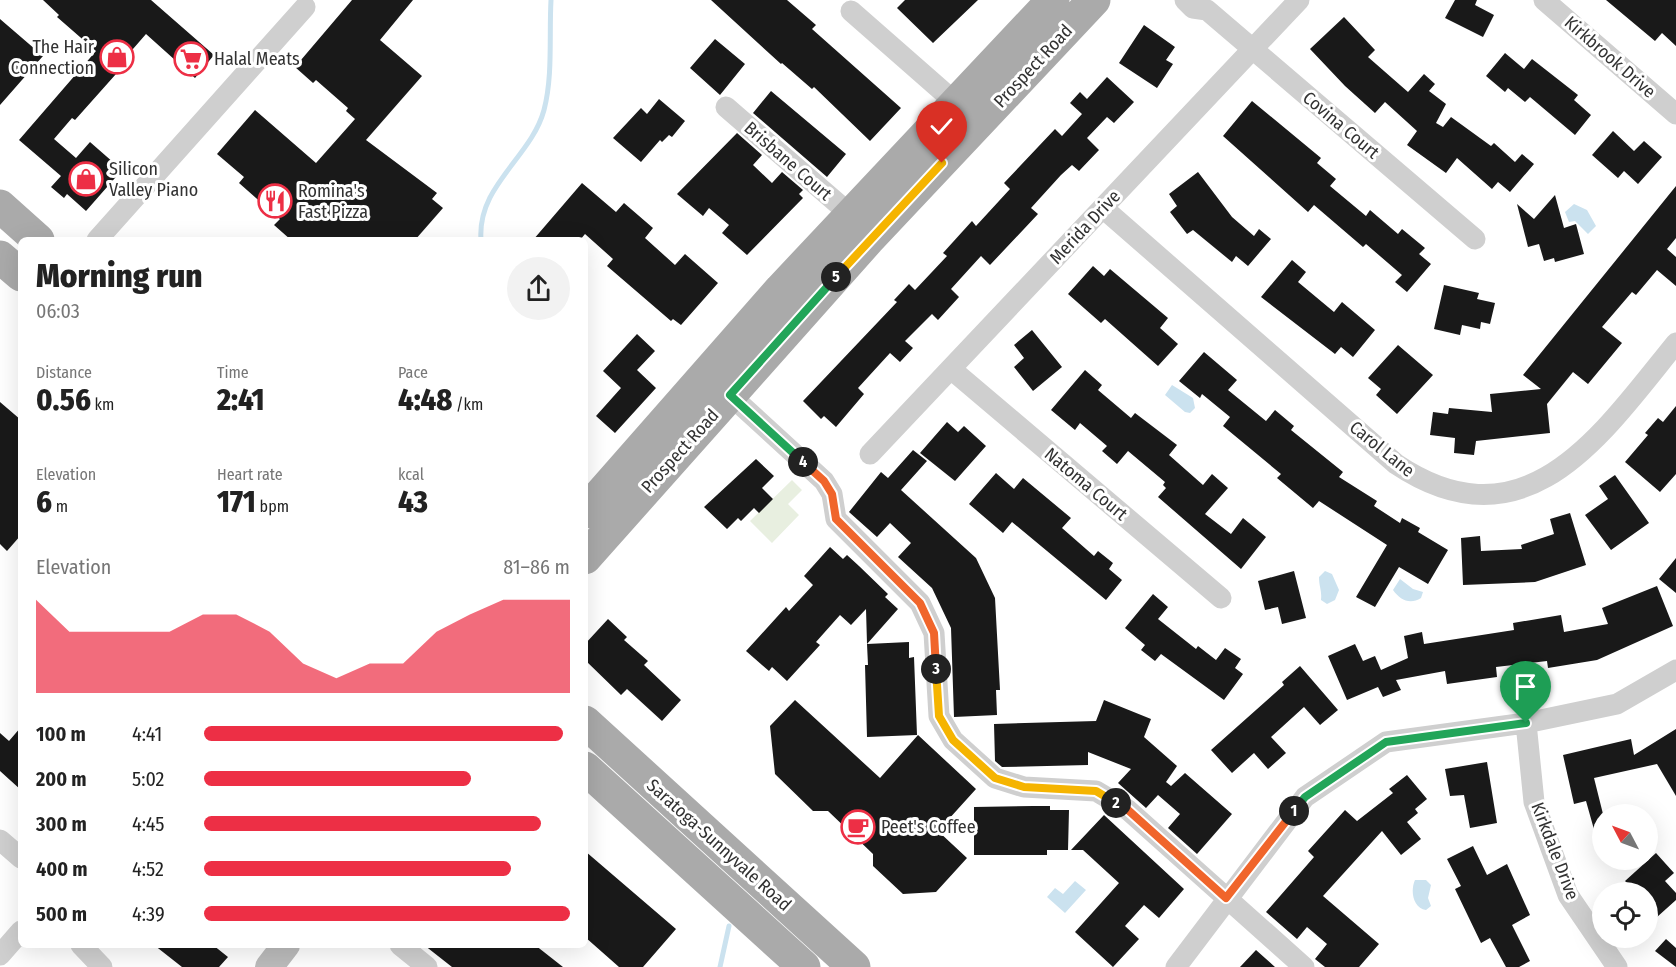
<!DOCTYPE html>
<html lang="en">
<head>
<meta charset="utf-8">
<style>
  :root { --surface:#fff; --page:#f2f2f2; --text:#222; --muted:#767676; --accent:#ed2f45 }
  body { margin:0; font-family:"Fira Sans Condensed",sans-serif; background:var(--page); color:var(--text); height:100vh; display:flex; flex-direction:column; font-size:22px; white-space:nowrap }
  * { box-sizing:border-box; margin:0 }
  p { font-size:20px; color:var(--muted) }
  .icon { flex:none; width:33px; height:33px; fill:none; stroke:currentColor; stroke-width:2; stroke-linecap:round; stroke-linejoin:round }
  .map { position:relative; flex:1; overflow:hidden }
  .details { position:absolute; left:18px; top:237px; width:570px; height:711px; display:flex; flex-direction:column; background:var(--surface); border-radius:9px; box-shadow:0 6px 24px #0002 }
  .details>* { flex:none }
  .needle { width:39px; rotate:311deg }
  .tools { position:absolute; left:1592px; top:804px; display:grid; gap:12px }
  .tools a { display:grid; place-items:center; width:66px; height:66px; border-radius:50%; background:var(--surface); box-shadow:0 6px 24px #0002; font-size:30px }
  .pin { position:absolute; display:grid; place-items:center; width:51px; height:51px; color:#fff; margin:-62px -26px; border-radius:50% 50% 50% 0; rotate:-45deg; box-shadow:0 0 6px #0007 }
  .pin .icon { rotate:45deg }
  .km { position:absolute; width:30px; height:30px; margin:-15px; border-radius:50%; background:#222; color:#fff; font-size:16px; line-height:30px; text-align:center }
  .round { display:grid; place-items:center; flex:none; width:63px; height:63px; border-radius:32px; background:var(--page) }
  .headline { display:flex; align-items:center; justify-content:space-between; height:102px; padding:0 18px }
  h1 { font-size:33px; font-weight:800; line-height:45px }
  .metrics { display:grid; grid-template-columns:repeat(3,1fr); gap:9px; height:102px; padding:6px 18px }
  .metrics div { display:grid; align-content:center }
  .metrics b { font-size:30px; font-weight:800 }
  .metrics small { font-size:16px; font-weight:400 }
  .metrics p { font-size:16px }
  .chart { height:168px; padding:12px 18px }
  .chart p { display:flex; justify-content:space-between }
  .chart svg { width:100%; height:108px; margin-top:6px; fill:var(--accent); opacity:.7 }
  ul { padding:0 18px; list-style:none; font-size:20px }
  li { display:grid; grid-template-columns:96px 72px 1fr; align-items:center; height:45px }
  li i { height:15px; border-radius:8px; background:var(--accent) }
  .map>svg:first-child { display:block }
  .green { fill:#e8efe0 }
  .water { fill:#cbe2ef }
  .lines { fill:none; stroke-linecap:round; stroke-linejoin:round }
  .stream { stroke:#cbe2ef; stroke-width:5 }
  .building { fill:#191919 }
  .street { stroke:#cfcfcf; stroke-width:21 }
  .secondary { stroke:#bcbcbc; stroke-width:28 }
  .primary { stroke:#aaa; stroke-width:33 }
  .split-1-casing { stroke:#fff; stroke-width:12 }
  .split-2-casing { stroke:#fff; stroke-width:12 }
  .split-3-casing { stroke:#fff; stroke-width:12 }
  .split-4-casing { stroke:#fff; stroke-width:12 }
  .split-5-casing { stroke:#fff; stroke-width:12 }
  .split-6-casing { stroke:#fff; stroke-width:12 }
  .split-1 { stroke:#22a559; stroke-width:8 }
  .split-2 { stroke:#f0652b; stroke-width:8 }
  .split-3 { stroke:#f5b400; stroke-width:8 }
  .split-4 { stroke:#f0652b; stroke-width:8 }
  .split-5 { stroke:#22a559; stroke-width:8 }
  .split-6 { stroke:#f5b400; stroke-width:8 }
  .labels { text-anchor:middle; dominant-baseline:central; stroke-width:6; stroke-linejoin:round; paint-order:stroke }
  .poi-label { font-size:18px; fill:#323232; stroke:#fff; text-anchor:start }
  .street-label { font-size:18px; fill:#323232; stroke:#fff }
</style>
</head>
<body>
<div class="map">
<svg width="1676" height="967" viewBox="0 0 1676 967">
  <rect width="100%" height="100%" fill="#fff"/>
  <path class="green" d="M792 480 802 490 788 504 799 515 772 543 750 521Z"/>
  <path class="water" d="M1574 204 1587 210 1596 226 1588 234 1575 221 1569 222 1565 212Z
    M1172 385 1193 398 1195 408 1190 413 1185 412 1165 395Z
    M1325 571 1332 574 1339 590 1335 600 1327 604 1321 600C1322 590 1319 587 1319 577Z
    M1400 579 1413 589 1423 592 1421 598C1410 605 1400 600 1393 590Z
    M1415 880H1426L1431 885 1428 898 1431 906 1426 910C1413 908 1410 891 1415 880Z
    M1075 881 1086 890 1065 913 1047 897 1055 888 1063 894Z"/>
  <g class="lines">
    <path class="stream" d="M481 240C477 185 531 158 544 110 553 76 549 36 551 0
      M720 967 729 926"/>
  </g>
  <path class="building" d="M43 0H151L214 55 195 78 146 34 113 72 116 74 75 120 72 118 54 139 76 158 90 142 122 170 86 211 67 194 64 198 51 187 61 176 19 140 96 51 57 17 59 15Z
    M352 0H413L380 40 422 76 366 140 437 193 432 199 443 208 415 240H291L274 225 280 219 239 183 244 177 217 154 255 110 316 163 355 119 346 111 348 108 316 80 313 83 295 67Z
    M711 0H787L816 25 812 29 901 108 870 141 814 87 812 89 782 63 781 64Z
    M905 0H978L933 43 897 8Z
    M1455 0H1477L1475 5 1494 15 1483 37 1445 18Z
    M1606 0H1676V46L1662 33 1655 41Z
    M1344 17 1375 50 1368 57 1408 92 1424 74 1435 84 1429 91 1446 104 1436 123 1443 127 1451 117 1491 146 1494 143 1515 162 1522 154 1534 164 1510 192 1498 182 1492 189 1457 158 1446 173 1407 145 1417 131 1385 102 1375 113 1345 86 1310 49Z
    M0 19 43 56 0 105Z
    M1144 25 1175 47 1166 60 1173 64 1157 88 1119 63Z
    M715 39 745 64 720 95 690 68Z
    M1505 53 1524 69 1532 59 1578 95 1574 100 1591 115 1575 135 1530 97 1525 102 1508 88 1505 92 1486 76Z
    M1107 77 1134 102 1114 123 1107 117 1087 138 1099 150 1079 171 1072 165 1061 175 1031 208 1038 214 990 265 981 256 951 289 959 297 938 320 932 314 905 341 913 348 900 362 890 353 858 388 864 394 836 427 824 416 821 419 803 401 897 302 894 300 909 284 915 290 947 256 943 253 972 221 976 226 1010 189 1004 183 1055 129 1062 136 1082 114 1070 103 1080 92 1087 99Z
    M771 91 846 154 827 177 753 113Z
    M659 99 685 121 672 137 669 135 662 142 660 140 641 162 613 138 641 108 647 114Z
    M1252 101 1321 158 1317 163 1336 179 1330 186 1366 216 1370 210 1398 234 1402 229 1425 248 1419 254 1431 264 1407 292 1395 282 1402 275 1366 244 1363 247 1314 205 1308 212 1223 136Z
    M1613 131 1634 151 1644 141 1662 157 1638 184 1624 171 1618 178 1592 155Z
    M737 133 762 155 753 165 772 183 782 172 803 190 799 194 803 198 747 255 722 233 729 225 709 208 703 216 677 194Z
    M1198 172 1232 217 1254 236 1259 229 1271 239 1248 266 1236 256 1232 262 1193 230 1187 234 1170 212 1177 206 1169 194Z
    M582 183 616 212 624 203 653 228 645 238 675 265 685 254 718 283 681 325 673 319 671 321 607 266 613 259 585 234 580 240H533Z
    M1676 186V238L1667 249 1676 257V286L1657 270 1636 295 1632 292 1602 327 1622 343 1588 384 1573 372 1547 404 1550 433 1476 441 1474 455 1454 453 1455 438 1430 435 1433 412 1448 414 1449 408 1492 412 1490 394 1541 389 1523 375Z
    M1555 195 1564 228 1576 224 1584 254 1555 262 1554 258 1544 261 1539 244 1528 247 1517 204 1534 219Z
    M1292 260 1306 272 1298 282 1334 312 1342 302 1375 330 1353 357 1341 347 1335 354 1261 297Z
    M1093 266 1104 276 1110 269 1168 318 1160 328 1178 344 1158 366 1105 319 1101 323 1068 294Z
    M1444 285 1479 293 1477 299 1495 303 1490 324 1481 322 1480 329 1462 325 1460 335 1434 329Z
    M1032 330 1062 367 1033 391 1014 367 1024 358 1014 345Z
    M637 334 655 351 637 370 656 388 615 433 596 416 621 388 603 371Z
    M1398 345 1433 375 1397 414 1376 395 1381 389 1368 378Z
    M1204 352 1237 380 1228 390 1266 421 1275 410 1294 426 1291 430 1343 472 1339 477 1377 501 1374 506 1400 523 1402 518 1420 528 1418 532 1448 550 1428 584 1399 567 1375 607 1356 597 1387 545 1319 501 1313 508 1277 478 1281 474 1223 426 1230 417 1202 394 1200 398 1179 381Z
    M1085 370 1102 385 1098 390 1131 418 1135 413 1177 445 1169 455 1203 485 1212 474 1228 488 1205 514 1231 534 1243 518 1266 537 1241 569 1158 497 1166 488 1163 485 1165 482 1128 451 1117 464 1102 451 1107 446 1080 423 1075 430 1051 410Z
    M0 402 21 420V535L7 551 0 544Z
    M1676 406V474L1660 492 1625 462 1648 435 1645 433 1658 418 1663 422Z
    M947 422 958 432 964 426 986 446 955 481 920 453Z
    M913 450 927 461 901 490 976 558 995 598 1000 690H996L997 715 954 717 951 628 932 588 898 557 911 543 890 523 877 537 849 512 881 472 888 478Z
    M756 459 774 476 762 488 773 499 759 513 754 508 741 521 738 518 727 529 704 507Z
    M996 473 1014 489 1023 478 1071 518 1062 528 1094 556 1098 551 1113 563 1109 569 1122 580 1106 600 1012 522 1003 533 969 504Z
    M1615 475 1649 523 1611 550 1585 515 1608 499 1599 486Z
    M1570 513 1586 565 1535 582 1463 585 1461 538 1480 536 1481 551 1522 549 1521 545 1554 534 1550 519Z
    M830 547 843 559 847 555 859 566 888 594 885 597 898 609 867 644 866 609 851 625 840 615 816 642 820 645 787 681 772 667 769 671 746 651 786 607 789 611 813 585 804 576Z
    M1676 558V593L1659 579Z
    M1294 571 1306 618 1282 624 1278 607 1265 610 1258 581Z
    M1657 586 1673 626 1597 660 1548 668 1547 661 1496 667 1497 677 1447 684 1445 671 1396 680 1401 690 1383 697 1378 687 1347 700 1328 656 1355 644 1363 661 1375 656 1381 670 1408 658 1404 636 1422 632 1424 644 1514 630 1513 623 1561 615 1564 632 1608 624 1602 608Z
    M1153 594 1168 607 1158 619 1196 649 1198 646 1216 660 1225 648 1241 659 1235 668 1243 674 1224 700 1161 654 1155 661 1141 650 1145 645 1125 628Z
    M608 619 627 637 624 640 648 661 644 665 681 700 662 721 627 689 621 695 585 660V644Z
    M909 642V658L914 657 917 735 867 737 865 665H868L867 644Z
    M1300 666 1338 710 1320 725 1304 707 1271 737 1286 753 1268 769 1254 753 1232 773 1211 750 1284 685 1282 682Z
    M795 700 880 778 918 735 976 789 938 831 967 858 936 892 903 894 873 866V854L828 811H813L775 774 770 726Z
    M1104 700 1151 719 1144 737 1177 766 1166 782 1171 786 1185 773 1232 814 1197 854 1168 828 1180 814 1158 795 1146 808 1118 783 1131 769 1088 752V765L1002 767 995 761 994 724 1096 721Z
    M21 727V790L0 771V733L9 741Z
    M1676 729V796L1657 764 1594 778 1603 814 1602 831 1595 833 1586 801 1574 804 1563 755 1631 739 1634 755Z
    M1487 762 1497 823 1470 828 1464 795 1450 796 1445 769Z
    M1407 775 1427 799 1415 809 1418 813 1407 822 1421 839 1401 855 1382 831 1323 896 1379 944 1359 967H1325L1315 959 1327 944 1307 927 1297 939 1266 912 1314 857 1308 851 1345 810 1357 821 1393 793 1389 789Z
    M1033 806H1050V810H1069L1068 850H1047V855H974V807Z
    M1104 815 1184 889 1159 918 1144 905 1125 926 1139 939 1113 967 1075 932 1119 883 1083 850H1071Z
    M1473 846 1487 875 1507 864 1530 915 1512 925 1530 961 1519 967H1506L1490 938 1481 943 1455 889 1461 886 1447 859Z
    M585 851 676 929 643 967H619L585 937Z
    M1656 853 1674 873 1665 881 1676 893V900L1647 926V892H1636L1625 881Z
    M1666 939 1676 948V967L1655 951Z
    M154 945H213L228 957 219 967H182Z
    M424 945H535L563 967H452Z
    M1256 950 1275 967H1240Z"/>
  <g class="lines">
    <path class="street" d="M1185 0 1193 8 1207 10 1475 239
      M1544 0 1676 114
      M851 11 965 111
      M726 107 851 215
      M1103 208 1396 464C1526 551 1602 434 1676 343
      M97 240 305 7
      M951 369 1221 598
      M727 383 730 395 824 481 832 494 836 519 920 603 934 633 939 716 953 740 995 778 1024 787 1096 791 1128 810 1304 967
      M870 454 1299 0
      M1526 723 1534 802 1568 895 1617 967
      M0 840 21 858
      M81 945 102 967
      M400 945 427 967
      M0 955 21 931
      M1176 967 1305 797 1386 742 1526 723 1617 704 1676 670"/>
    <path class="secondary" d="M269 967 286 945"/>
    <path class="primary" d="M0 206 38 240
      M0 257 21 275
      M585 512 781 289 1053 0
      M585 558 868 240 1094 0
      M585 722 854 967
      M585 768 804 967"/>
  </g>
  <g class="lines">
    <defs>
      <path id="split-1" d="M1294 811 1305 797 1386 742 1526 723"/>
      <path id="split-2" d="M1116 803 1128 810 1226 898 1294 811"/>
      <path id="split-3" d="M936 669 939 716 953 740 995 778 1024 787 1096 791 1116 803"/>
      <path id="split-4" d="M803 462 824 481 832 494 836 519 920 603 934 633 936 669"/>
      <path id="split-5" d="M803 462 730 395 836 277"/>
      <path id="split-6" d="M836 277 942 163"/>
    </defs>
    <use href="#split-1" class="split-1-casing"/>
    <use href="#split-2" class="split-2-casing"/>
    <use href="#split-3" class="split-3-casing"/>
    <use href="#split-4" class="split-4-casing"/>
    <use href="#split-5" class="split-5-casing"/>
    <use href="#split-6" class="split-6-casing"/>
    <use href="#split-1" class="split-1"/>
    <use href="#split-2" class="split-2"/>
    <use href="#split-3" class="split-3"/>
    <use href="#split-4" class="split-4"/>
    <use href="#split-5" class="split-5"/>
    <use href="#split-6" class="split-6"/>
  </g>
  <defs>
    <symbol id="shop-ring" viewBox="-11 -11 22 22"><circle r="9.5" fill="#fff" stroke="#ed2f45" stroke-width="1.5"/><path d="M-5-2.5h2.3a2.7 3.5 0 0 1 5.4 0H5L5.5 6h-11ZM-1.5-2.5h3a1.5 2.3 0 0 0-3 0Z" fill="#ed2f45"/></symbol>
    <symbol id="supermarket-ring" viewBox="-11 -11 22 22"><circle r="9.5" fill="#fff" stroke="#ed2f45" stroke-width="1.5"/><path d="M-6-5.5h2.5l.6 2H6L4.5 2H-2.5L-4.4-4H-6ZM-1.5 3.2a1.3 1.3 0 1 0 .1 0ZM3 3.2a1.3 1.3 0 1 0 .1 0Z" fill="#ed2f45"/></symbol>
    <symbol id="restaurant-ring" viewBox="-11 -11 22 22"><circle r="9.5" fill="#fff" stroke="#ed2f45" stroke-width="1.5"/><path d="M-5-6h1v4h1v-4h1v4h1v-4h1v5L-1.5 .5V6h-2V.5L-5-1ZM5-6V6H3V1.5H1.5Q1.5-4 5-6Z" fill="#ed2f45"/></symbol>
    <symbol id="cafe-ring" viewBox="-11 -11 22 22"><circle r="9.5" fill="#fff" stroke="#ed2f45" stroke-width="1.5"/><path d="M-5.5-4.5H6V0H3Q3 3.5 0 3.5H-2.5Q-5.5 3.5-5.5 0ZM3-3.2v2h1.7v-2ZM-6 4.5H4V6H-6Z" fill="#ed2f45"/></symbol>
  </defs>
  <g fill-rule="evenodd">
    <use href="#shop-ring" x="98" y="38" width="38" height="38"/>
    <use href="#supermarket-ring" x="172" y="40" width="38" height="38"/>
    <use href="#shop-ring" x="67" y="160" width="38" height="38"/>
    <use href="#restaurant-ring" x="256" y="182" width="38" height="38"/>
    <use href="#cafe-ring" x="839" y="808" width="38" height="38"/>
  </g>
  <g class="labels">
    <g class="poi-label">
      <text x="94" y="47" text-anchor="end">The Hair<tspan x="94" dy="21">Connection</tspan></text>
      <text x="214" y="59">Halal Meats</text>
      <text x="109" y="169">Silicon<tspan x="109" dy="21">Valley Piano</tspan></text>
      <text x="298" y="191">Romina's<tspan x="298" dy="21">Fast Pizza</tspan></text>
      <text x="881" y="827">Peet's Coffee</text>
    </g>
    <g class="street-label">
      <text transform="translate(1610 57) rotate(41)">Kirkbrook Drive</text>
      <text transform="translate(1033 66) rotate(-47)">Prospect Road</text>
      <text transform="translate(1341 125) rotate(40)">Covina Court</text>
      <text transform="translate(788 161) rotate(41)">Brisbane Court</text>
      <text transform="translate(1085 227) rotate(-47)">Merida Drive</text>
      <text transform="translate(1382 449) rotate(39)">Carol Lane</text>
      <text transform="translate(680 451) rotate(-48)">Prospect Road</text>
      <text transform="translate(1086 484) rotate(40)">Natoma Court</text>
      <text transform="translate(719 845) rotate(42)">Saratoga-Sunnyvale Road</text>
      <text transform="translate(1555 851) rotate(69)">Kirkdale Drive</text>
    </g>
  </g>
</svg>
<div class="tools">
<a><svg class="needle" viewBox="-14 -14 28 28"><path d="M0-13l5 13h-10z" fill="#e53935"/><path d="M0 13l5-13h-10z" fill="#767676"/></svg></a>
<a><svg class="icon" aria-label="locate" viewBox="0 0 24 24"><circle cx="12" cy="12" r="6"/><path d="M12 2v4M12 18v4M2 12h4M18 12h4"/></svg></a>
</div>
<div class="pin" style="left:1526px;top:723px;background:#1e9e55"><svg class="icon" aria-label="arrive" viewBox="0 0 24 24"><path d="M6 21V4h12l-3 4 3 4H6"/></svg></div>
<div class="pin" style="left:942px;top:163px;background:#d93025"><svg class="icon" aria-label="check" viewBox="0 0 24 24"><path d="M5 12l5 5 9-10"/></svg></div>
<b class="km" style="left:1294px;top:811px">1</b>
<b class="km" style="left:1116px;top:803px">2</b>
<b class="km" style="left:936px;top:669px">3</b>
<b class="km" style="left:803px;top:462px">4</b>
<b class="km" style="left:836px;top:277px">5</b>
<section class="details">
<div class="headline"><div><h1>Morning run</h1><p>06:03</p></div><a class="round"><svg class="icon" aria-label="share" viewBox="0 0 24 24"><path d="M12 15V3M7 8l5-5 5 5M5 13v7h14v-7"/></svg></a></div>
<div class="metrics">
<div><p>Distance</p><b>0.56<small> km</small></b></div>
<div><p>Time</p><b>2:41</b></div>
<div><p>Pace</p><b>4:48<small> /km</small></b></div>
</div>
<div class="metrics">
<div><p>Elevation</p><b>6<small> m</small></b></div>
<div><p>Heart rate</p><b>171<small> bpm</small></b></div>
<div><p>kcal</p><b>43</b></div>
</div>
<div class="chart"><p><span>Elevation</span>81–86 m</p>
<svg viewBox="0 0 160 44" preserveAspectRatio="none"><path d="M0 44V6L10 19L20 19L30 19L40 19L50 12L60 12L70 19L80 32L90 38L100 32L110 32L120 19L130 12L140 6L150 6L160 6V44z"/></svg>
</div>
<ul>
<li><b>100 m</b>4:41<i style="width:98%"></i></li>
<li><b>200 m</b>5:02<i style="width:73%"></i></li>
<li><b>300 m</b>4:45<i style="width:92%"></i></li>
<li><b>400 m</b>4:52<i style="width:84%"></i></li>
<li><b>500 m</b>4:39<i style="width:100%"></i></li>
</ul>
</section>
</div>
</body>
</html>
